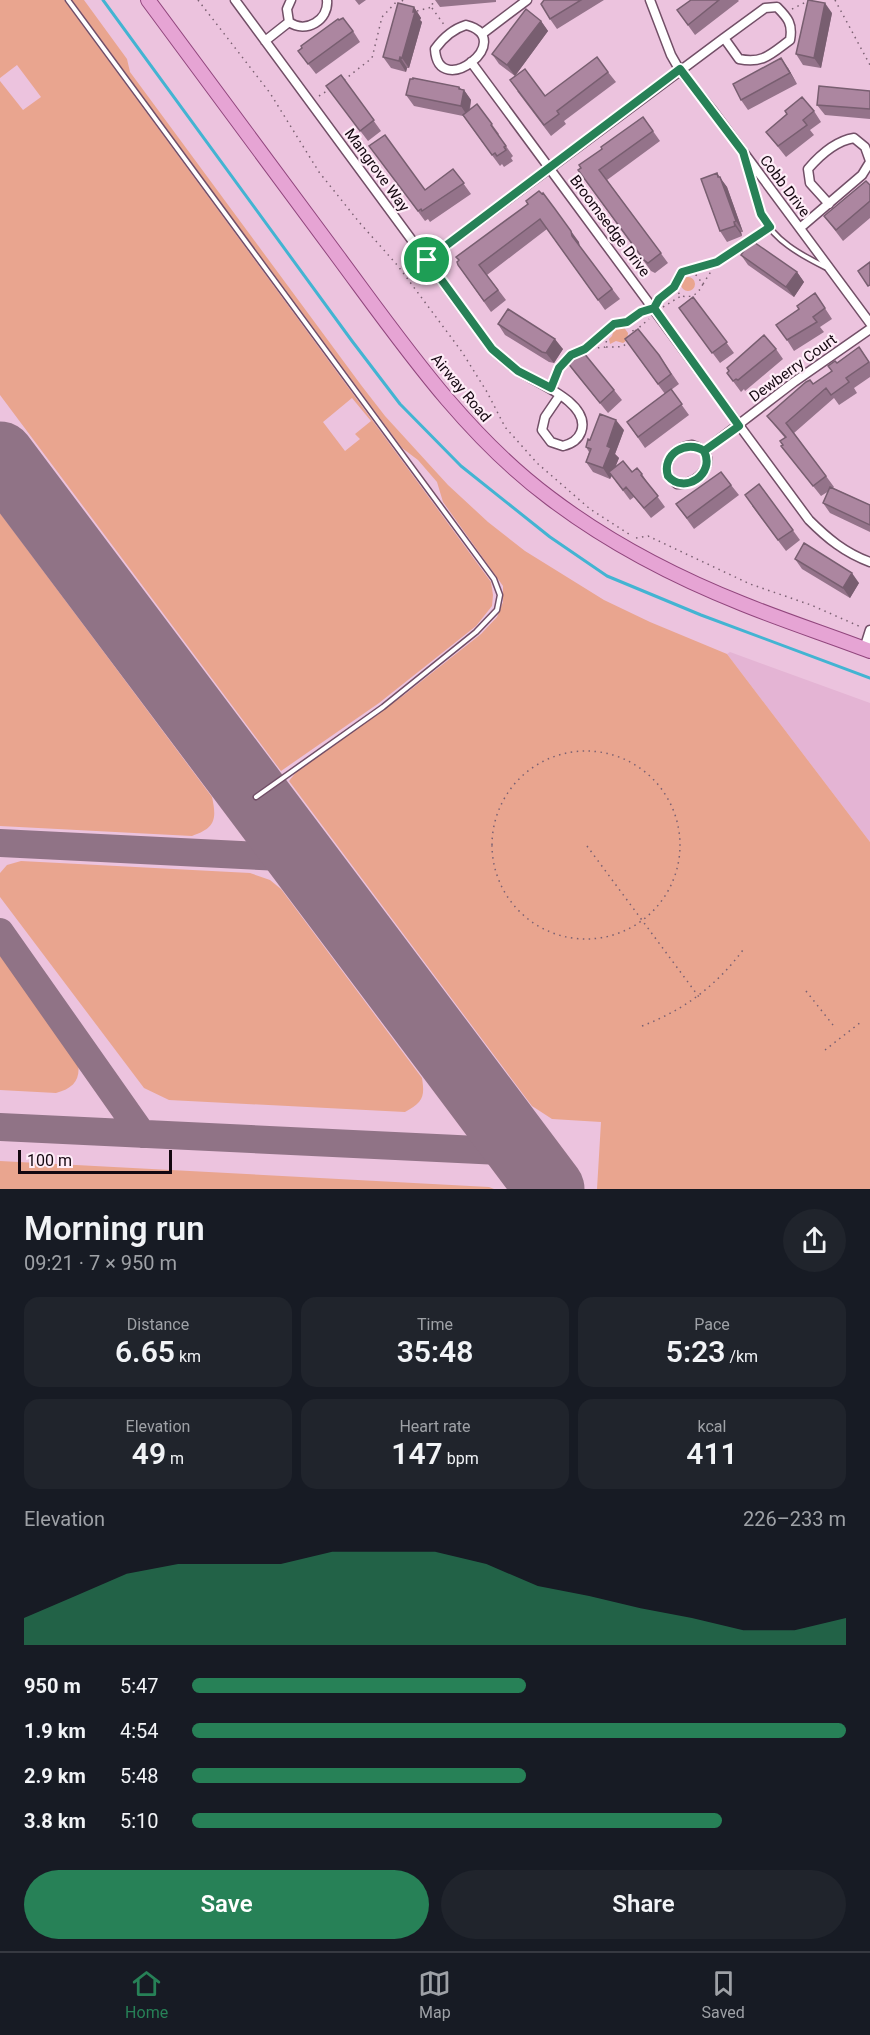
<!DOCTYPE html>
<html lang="en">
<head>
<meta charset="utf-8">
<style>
  :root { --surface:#171b24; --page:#20242c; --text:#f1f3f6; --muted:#9ea1a6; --line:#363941; --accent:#278157 }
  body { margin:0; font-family:Roboto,sans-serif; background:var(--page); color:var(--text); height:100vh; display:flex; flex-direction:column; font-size:22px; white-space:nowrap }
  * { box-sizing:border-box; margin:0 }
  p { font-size:20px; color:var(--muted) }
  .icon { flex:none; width:33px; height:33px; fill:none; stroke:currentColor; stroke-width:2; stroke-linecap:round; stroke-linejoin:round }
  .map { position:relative; height:1189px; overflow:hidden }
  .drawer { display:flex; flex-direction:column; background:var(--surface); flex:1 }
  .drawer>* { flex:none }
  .scale { position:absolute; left:18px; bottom:15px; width:154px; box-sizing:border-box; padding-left:6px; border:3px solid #140710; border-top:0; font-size:16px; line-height:21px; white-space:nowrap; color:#140710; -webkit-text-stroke:4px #feecf7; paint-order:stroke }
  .pin { position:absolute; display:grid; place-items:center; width:51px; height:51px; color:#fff; margin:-26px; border:3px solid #fff; border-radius:50%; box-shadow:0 2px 6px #0007 }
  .round { display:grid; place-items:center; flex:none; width:63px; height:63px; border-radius:32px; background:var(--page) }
  .head { display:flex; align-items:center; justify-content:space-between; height:102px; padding:0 24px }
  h1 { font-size:33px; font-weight:600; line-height:45px }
  .metrics { display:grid; grid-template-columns:repeat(3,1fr); gap:9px; height:102px; padding:6px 24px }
  .metrics div { display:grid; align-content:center; border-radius:15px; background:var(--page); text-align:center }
  .metrics b { font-size:30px; font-weight:600 }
  .metrics small { font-size:16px; font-weight:400 }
  .metrics p { font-size:16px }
  .chart { height:168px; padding:12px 24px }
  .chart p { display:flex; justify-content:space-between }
  .chart svg { width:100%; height:108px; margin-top:6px; fill:var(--accent); opacity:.7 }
  .action { display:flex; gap:12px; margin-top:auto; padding:12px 24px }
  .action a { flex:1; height:69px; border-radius:36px; background:var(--accent); color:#fff; font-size:24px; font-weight:600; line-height:69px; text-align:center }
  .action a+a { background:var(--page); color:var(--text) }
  ul { padding:0 24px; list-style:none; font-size:20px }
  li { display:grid; grid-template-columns:96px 72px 1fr; align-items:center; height:45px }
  li i { height:15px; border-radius:8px; background:var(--accent) }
  .menu { display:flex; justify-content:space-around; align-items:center; height:84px; border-top:2px solid var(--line); background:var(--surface); font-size:16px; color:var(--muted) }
  .menu a { display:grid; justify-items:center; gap:3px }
  .menu .selected { color:var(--accent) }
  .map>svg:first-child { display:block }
  .built { fill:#e4b4d4 }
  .green { fill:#e9a58f; fill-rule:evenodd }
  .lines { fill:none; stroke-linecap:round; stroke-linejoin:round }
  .stream { stroke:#43b4d2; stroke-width:3 }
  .taxiway { stroke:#907386; stroke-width:28 }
  .runway { stroke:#907386; stroke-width:69 }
  .service-casing { stroke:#724f67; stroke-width:7 }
  .minor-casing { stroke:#724f67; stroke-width:11 }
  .primary-casing { stroke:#91467d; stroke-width:16 }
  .path { stroke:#7b6172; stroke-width:1.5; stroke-dasharray:1.5 4.5; stroke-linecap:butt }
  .service { stroke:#fff; stroke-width:4 }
  .minor { stroke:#fff; stroke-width:8 }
  .primary { stroke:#e6a4d4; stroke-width:14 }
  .wall { fill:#94738a }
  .shaded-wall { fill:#785e70 }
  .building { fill:#ac86a0; stroke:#785e70; stroke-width:1.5 }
  .route-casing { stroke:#fff; stroke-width:12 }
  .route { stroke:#278157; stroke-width:8 }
  .labels { text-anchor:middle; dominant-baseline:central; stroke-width:4.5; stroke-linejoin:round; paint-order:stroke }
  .street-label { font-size:15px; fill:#140710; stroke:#feecf7 }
</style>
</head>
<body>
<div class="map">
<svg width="870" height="1189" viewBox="0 0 870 1189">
  <rect width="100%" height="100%" fill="#ecc3de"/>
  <path class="built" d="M730 652 870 703V842L727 654Z"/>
  <path class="green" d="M0 0H64L491 582 493 595 492 606 476 626 379 703 281 771 0 395V81L23 110 41 97 17 65 0 78ZM352 398 371 421 355 434 360 439 345 451 323 422Z
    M72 0H84L127 59 130 72 361 385 385 416 448 485 488 522 525 551 604 600 650 622 727 654 870 842V1189H597L601 1122 552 1119 532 1106 289 781 297 771 404 695 481 634 497 617 503 602V586L443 502 437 482 418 460 402 448Z
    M681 284a7 7 0 1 1 14 0a7 7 0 1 1-14 0Z
    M618 326H623L628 333 627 340 623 343 616 341 610 344 609 339 612 336 614 329Z
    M0 513 212 797C217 820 215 828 192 836L0 826Z
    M21 861 250 873 270 880 281 889 422 1078C425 1097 423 1102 405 1112L169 1100 144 1088 0 897V873L7 865Z
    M0 955 77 1058C82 1078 75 1088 56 1093L0 1090Z
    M0 1161 489 1187 494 1189H0Z"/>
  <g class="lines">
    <path class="stream" d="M103 0 352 341 400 404 461 466 550 537 607 576 701 615 870 678"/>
    <path class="taxiway" d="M0 843 302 858
      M0 932 142 1134
      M0 1127 522 1152"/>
    <path class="runway" d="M0 456 550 1189"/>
    <defs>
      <path id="service" d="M68 0 494 579 500 595 497 610 476 632 383 707 256 797
        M745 159C750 176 754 197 761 214 773 240 801 255 825 267"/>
      <path id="minor" d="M235 0 492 349C500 356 509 364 518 371 535 382 592 403 581 432 578 440 571 444 563 446L551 442 542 430 545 417 560 395
        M291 0 287 9 289 22C306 34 329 20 327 0
        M650 0 671 55 679 69 713 111 870 323
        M466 25C519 39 438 102 435 49 443 38 453 29 466 25Z
        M482 34 527 0
        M265 41 289 22
        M471 62 809 520C827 538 845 553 870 562
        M829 204 810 183 808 169C820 155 835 141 854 138L865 147 870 161
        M800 228 862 175 870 162
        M427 260 724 38 739 59C763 64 771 54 790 40 793 24 788 18 777 7L765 8 724 38
        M692 445C723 454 701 486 677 484L668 476C663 459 676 447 692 445Z
        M704 451 794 382 870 329
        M864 649 870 630"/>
      <path id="primary" d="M148 0C212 86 275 172 339 258 402 343 464 434 550 498 608 542 675 577 743 604 785 621 828 635 870 651"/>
    </defs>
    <use href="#service" class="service-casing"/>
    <use href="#minor" class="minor-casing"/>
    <use href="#primary" class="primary-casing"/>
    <path class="path" d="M198 0 270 93 319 172 359 222 398 266 462 352 487 392 505 427 537 463 590 509 632 536
      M402 0 405 4
      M835 0 870 65
      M432 8 445 26
      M792 9 810 0
      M417 11 432 7 433 0
      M344 80 372 58 382 17 398 0
      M319 96 330 89
      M692 269 717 263
      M692 270 703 284C698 294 693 298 681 296L674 287 682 272Z
      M703 284 717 262 762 232
      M659 299 674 287
      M663 307 681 296
      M628 322 644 311
      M618 323H627L634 332C625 348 625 347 606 347L607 330Z
      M635 331 649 319
      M586 348 605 332
      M580 350 605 347
      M554 381 559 368 568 357
      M636 538 648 536 750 584 811 605 861 627
      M492 845a94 94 0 1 1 188 0a94 94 0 1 1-188 0Z
      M587 846 699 997
      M806 991 833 1025
      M642 1026C684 1010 716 986 743 950
      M825 1050 861 1022"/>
    <use href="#service" class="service"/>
    <use href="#minor" class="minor"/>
    <use href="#primary" class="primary"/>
  </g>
  <path class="wall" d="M355 0H366L359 5Z
    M435 0H496V2L440 7Z
    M544 0H604L557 29 550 19Z
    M691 0H738L739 1 695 35 677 10Z
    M414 7 421 18 420 20 422 22 409 68H407L406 72 391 68 383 57Z
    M832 13 821 68 803 65 796 54Z
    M541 21 548 31 515 76 499 64 492 54Z
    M353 31 360 42 316 74 298 51Z
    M788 68 797 84 748 110 741 100Z
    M608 72 616 82 564 121 566 124 551 136 517 91 545 96Z
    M341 75 381 131 368 141 326 86Z
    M459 87 461 89 464 90 471 100 470 110 477 104 499 134 498 135 513 156 511 158 513 161 504 167 502 164 500 166 463 116 414 106 406 95Z
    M870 91V119L825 115 817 105Z
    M814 111 821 122 810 130 814 135 786 157 766 132Z
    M643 117 660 141 607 180 668 263 655 273 651 271 578 170 602 149Z
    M377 156 425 190 453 169 471 194 430 222 428 219 425 221Z
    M719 177 727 187 743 232H741L742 236 727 242 720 231Z
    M870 185V218L843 241 824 216Z
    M528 204 579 242V246L620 299 605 310 547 229 487 275 506 300 491 312 458 265Z
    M741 255 797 272 804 282 794 297 748 265Z
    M815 293 832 319 820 327 824 332 794 351 787 340 799 309Z
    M693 297 734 353 720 363 679 308Z
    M498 324 563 349 554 363 549 362 505 335Z
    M859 347 870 363V377L854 388 857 393 839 405 834 398 794 433 826 476 834 487 833 488 870 505V532L830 513 823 503 829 491 821 496 781 446 783 445 785 438 775 426 767 416 832 371 837 363Z
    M632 349 659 355 679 384 671 390 689 415 645 448 627 422 665 394Z
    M776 349 783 359 745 391 744 389 741 392 727 373Z
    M567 362 614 390 622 400 608 413 575 373Z
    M624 430 615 454 619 458 615 468 642 474 649 485 665 507 651 518 634 497 630 500 612 476 610 479 593 472 586 462 589 452 586 447 590 440Z
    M759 484 800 540 786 551 752 506Z
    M731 485 739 495 694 529 676 504Z
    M795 559 859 583 850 598 802 569Z"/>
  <path class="shaded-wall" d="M825 3 832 13 821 68 814 58Z
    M414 7 421 18 420 20 422 22 409 68 402 58Z
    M541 21 548 31 515 76 507 65Z
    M400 57 407 68 406 72 399 61Z
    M781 58 788 68 797 84 790 73Z
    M459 87 464 93V90L471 100 468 117 461 106Z
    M717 173 727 187 743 232 736 221Z
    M734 222 741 232 742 236 735 226Z
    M571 231 579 242 580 247 572 236Z
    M797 272 804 282 794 297 786 287Z
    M555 339 563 349 554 363 546 353Z
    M616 420 624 430 615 454 619 458 610 479 603 468 607 446Z
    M852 573 859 583 850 598 843 588Z"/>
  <path class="building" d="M544 0H581L550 19 541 4Z
    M691 0H719L688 25 677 10Z
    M808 0 825 3 814 58 796 54Z
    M398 3 414 7 413 12H415L402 58 400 57 399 61 383 57Z
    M526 9 541 21 507 65 492 54Z
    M343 18 353 31 308 64 298 51 302 48 301 46 338 19 339 20Z
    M597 57 608 72 557 111 559 114 544 125 510 80 525 69 545 96Z
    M781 58 790 73 741 100 733 84Z
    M341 75 374 120 360 131 326 86Z
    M413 78 459 87V89L464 90 461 106 406 95 410 79H413Z
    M819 86 870 91V109L817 105Z
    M802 97 814 111 803 120 807 125 778 146 766 132 787 114 785 111Z
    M477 104 492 124 491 125 506 146 504 147 506 150 497 156 495 153 492 155 463 115Z
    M643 117 653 131 599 170 661 253 648 263 644 260 578 170 581 168 579 165 602 149 601 147Z
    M385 135 425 190 453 169 464 183 422 211 421 209 418 211 369 146Z
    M717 173 718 177H720L736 221 734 222 735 226 720 231 701 179Z
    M866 181 870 185V201L836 230 824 216Z
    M539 191 542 194 543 193 555 209 571 231 572 236 612 289 598 300 540 219 479 265 498 290 484 301 458 265 457 262 459 260 456 257 528 204 526 201Z
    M751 240 797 272 786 287 741 255Z
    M870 262V285L868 286 858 271Z
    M815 293 825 308 813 317 817 322 787 340 776 325 799 309 797 306Z
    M693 297 727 342 712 353 679 308Z
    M508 309 555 339 546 353 542 352 498 324Z
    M638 329 659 355 671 374 658 384 625 339Z
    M764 335 776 349 738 380 736 379 733 381 727 373 729 371 727 368Z
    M579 347 614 390 600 403 567 362 569 361 566 357Z
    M859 347 869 362 846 378 849 382 831 395 826 388 786 423 826 476 813 486 781 446 783 445 780 441 786 437 767 416 806 382 810 380 813 384 832 371 828 366 835 361 837 363Z
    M671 389 682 404 638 437 627 422Z
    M600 414 616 420 607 446 611 448 603 468 586 462 591 449 586 447 588 439 590 440Z
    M623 461 632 472 637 468 642 474 641 475 658 496 644 508 626 487 623 490 609 472Z
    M721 472 731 485 687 518 676 504Z
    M759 484 793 530 778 540 745 495Z
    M830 487 870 505V525L823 503Z
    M804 543 852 573 843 588 795 559Z"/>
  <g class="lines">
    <defs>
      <path id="route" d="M427 260 492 349 518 371 551 388 559 368 571 355 585 349 614 324 627 322 641 312 654 308 739 426 704 451C716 474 684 495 668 476 661 454 687 439 704 451L739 426 654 308 659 299 674 287 682 272 717 262 770 227 761 214 743 152 680 69 427 260"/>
    </defs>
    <use href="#route" class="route-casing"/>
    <use href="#route" class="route"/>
  </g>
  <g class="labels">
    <g class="street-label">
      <text transform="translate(377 170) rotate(54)">Mangrove Way</text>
      <text transform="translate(785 186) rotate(53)">Cobb Drive</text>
      <text transform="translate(610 226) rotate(53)">Broomsedge Drive</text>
      <text transform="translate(793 368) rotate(-36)">Dewberry Court</text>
      <text transform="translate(461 388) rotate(50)">Airway Road</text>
    </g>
  </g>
</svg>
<div class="scale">100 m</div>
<div class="pin" style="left:427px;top:260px;background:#1e9e55"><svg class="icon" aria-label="arrive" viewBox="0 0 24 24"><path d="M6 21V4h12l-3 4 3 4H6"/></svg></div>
</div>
<section class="drawer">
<div class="head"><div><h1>Morning run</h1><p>09:21 · 7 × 950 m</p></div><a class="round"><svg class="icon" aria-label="share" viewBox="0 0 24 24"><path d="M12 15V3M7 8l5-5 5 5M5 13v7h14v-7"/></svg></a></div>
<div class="metrics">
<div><p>Distance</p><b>6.65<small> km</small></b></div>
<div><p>Time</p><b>35:48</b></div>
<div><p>Pace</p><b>5:23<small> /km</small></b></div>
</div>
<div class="metrics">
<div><p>Elevation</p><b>49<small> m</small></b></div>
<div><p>Heart rate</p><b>147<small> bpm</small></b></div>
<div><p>kcal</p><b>411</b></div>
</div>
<div class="chart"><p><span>Elevation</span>226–233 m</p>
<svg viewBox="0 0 160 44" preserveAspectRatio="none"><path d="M0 44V33L10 24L20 15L30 11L40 11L50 11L60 6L70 6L80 6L90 11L100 20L110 24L120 29L130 33L140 38L150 38L160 33V44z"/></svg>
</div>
<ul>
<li><b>950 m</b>5:47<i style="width:51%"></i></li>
<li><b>1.9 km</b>4:54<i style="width:100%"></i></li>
<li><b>2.9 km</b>5:48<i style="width:51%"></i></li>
<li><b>3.8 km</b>5:10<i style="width:81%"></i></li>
</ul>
<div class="action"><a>Save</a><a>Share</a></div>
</section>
<nav class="menu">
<a class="selected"><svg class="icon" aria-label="home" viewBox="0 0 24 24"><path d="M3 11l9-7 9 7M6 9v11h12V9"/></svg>Home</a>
<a><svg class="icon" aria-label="map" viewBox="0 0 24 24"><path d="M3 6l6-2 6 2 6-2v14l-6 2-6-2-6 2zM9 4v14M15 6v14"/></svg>Map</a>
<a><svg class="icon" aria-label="saved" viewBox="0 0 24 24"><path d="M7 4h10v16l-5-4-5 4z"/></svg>Saved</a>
</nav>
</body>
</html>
